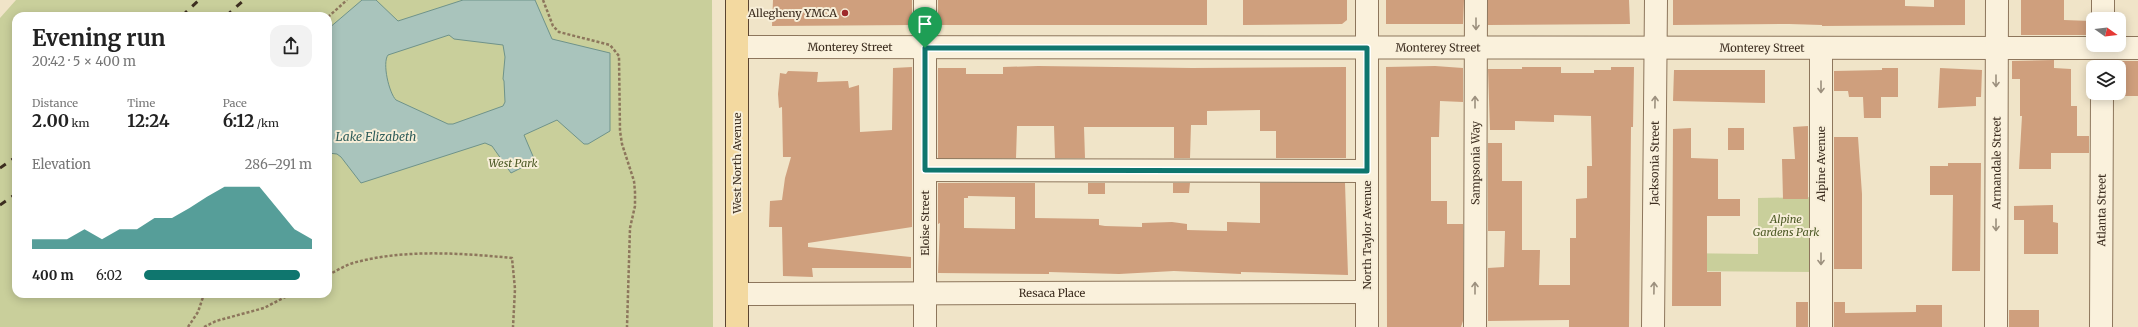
<!DOCTYPE html>
<html lang="en">
<head>
<meta charset="utf-8">
<style>
  :root { --surface:#fff; --page:#f2f2f2; --text:#222; --muted:#767676; --accent:#0f766e }
  body { margin:0; font-family:Merriweather,serif; background:var(--page); color:var(--text); height:100vh; display:flex; flex-direction:column; font-size:15px; white-space:nowrap }
  * { box-sizing:border-box; margin:0 }
  p { font-size:13px; color:var(--muted) }
  .icon { flex:none; width:22px; height:22px; fill:none; stroke:currentColor; stroke-width:2; stroke-linecap:round; stroke-linejoin:round }
  .map { position:relative; flex:1; overflow:hidden }
  .drawer { position:absolute; left:12px; top:12px; width:320px; height:286px; display:flex; flex-direction:column; background:var(--surface); border-radius:12px; box-shadow:0 2px 10px #0003 }
  .drawer>* { flex:none }
  .needle { width:26px; rotate:104deg }
  .buttons { position:absolute; left:2086px; top:12px; display:grid; gap:8px }
  .buttons a { display:grid; place-items:center; width:40px; height:40px; border-radius:8px; background:var(--surface); box-shadow:0 2px 10px #0003; font-size:20px }
  .pin { position:absolute; display:grid; place-items:center; width:34px; height:34px; color:#fff; margin:-41px -17px; border-radius:50% 50% 50% 0; rotate:-45deg; box-shadow:0 0 4px #0007 }
  .pin .icon { rotate:45deg }
  .round { display:grid; place-items:center; flex:none; width:42px; height:42px; border-radius:12px; background:var(--page) }
  .summary { display:flex; align-items:center; justify-content:space-between; height:68px; padding:0 20px }
  h1 { font-size:22px; font-weight:700; line-height:30px }
  .metrics { display:grid; grid-template-columns:repeat(3,1fr); gap:6px; height:68px; padding:4px 20px }
  .metrics div { display:grid; align-content:center }
  .metrics b { font-size:17px; font-weight:700 }
  .metrics small { font-size:11px; font-weight:400 }
  .metrics p { font-size:11px }
  .chart { height:112px; padding:8px 20px }
  .chart p { display:flex; justify-content:space-between }
  .chart svg { width:100%; height:72px; margin-top:4px; fill:var(--accent); opacity:.7 }
  ul { padding:0 20px; list-style:none; font-size:13px }
  li { display:grid; grid-template-columns:64px 48px 1fr; align-items:center; height:30px }
  li i { height:10px; border-radius:5px; background:var(--accent) }
  .map>svg:first-child { display:block }
  .green { fill:#c9cf9b; fill-rule:evenodd }
  .water { fill:#a9c4bc; stroke:#6f938a; fill-rule:evenodd }
  .building { fill:#cf9f7d; fill-rule:evenodd }
  .lines { fill:none; stroke-linecap:round; stroke-linejoin:round }
  .minor-casing { stroke:#8d765c; stroke-width:24 }
  .major-casing { stroke:#5b4430; stroke-width:24 }
  .path { stroke:#8d765c; stroke-width:2.5; stroke-dasharray:3 2; stroke-linecap:butt }
  .minor { stroke:#faf1dc; stroke-width:22 }
  .major { stroke:#f3d9a0; stroke-width:22 }
  .rail { stroke:#3d2e20; stroke-width:3; stroke-dasharray:7 7; stroke-linecap:butt }
  .oneway { stroke:#9c907e }
  .route-casing { stroke:#fff; stroke-width:8 }
  .route { stroke:#0f766e; stroke-width:5 }
  .poi-dot { fill:#9e2a2b; stroke:#f7eed8; stroke-width:1.5 }
  .labels { text-anchor:middle; dominant-baseline:central; stroke-width:4; stroke-linejoin:round; paint-order:stroke }
  .poi-label { font-size:11px; fill:#3d2e20; stroke:#f7eed8; text-anchor:end }
  .street-label { font-size:11px; fill:#3d2e20; stroke:#f7eed8 }
  .park-label { font-size:11px; font-style:italic; fill:#4d5a26; stroke:#f7eed8 }
  .water-label { font-size:12px; font-style:italic; fill:#2f5d5a; stroke:#f7eed8 }
</style>
</head>
<body>
<div class="map">
<svg width="2138" height="327" viewBox="0 0 2138 327">
  <rect width="100%" height="100%" fill="#f0e4c8"/>
  <path class="green" d="M16 0H712L713 327H0V18ZM16 16H328V294H16Z
    M1814 197V272L1673 271 1674 253 1758 254V198Z"/>
  <path class="water" d="M362 0H376L398 21 463 0H535L552 39 610 53V131L588 144H584L557 120 524 135 535 161 511 173 492 146 485 143 361 183 341 157 337 154 328 153V29ZM449 35 454 39 503 45 505 57 503 79 504 81 505 102 503 106 453 124H448L396 100C389 93 382 63 388 55Z"/>
  <path class="building" d="M773 0H912V25L772 26Z
    M938 0H1207V25H938Z
    M1243 0H1347V20L1342 24 1243 25Z
    M1386 0H1464L1463 24H1386Z
    M1488 0H1629L1630 24 1488 25Z
    M1673 0H1905V6L1934 7V0H1965V25L1822 26V25L1789 24 1673 25Z
    M2021 0H2064V20L2091 21 2093 35H2021Z
    M2054 60V68L2071 69V106H2077V136H2089V153H2051V169H2019L2022 116H2020V79H2012V61Z
    M2109 61H2138V96H2114V93H2119V67H2109Z
    M1038 66 1192 68 1346 67V158H1276V131H1260V110L1207 111V125H1191L1190 158H1174V127H1084L1085 158H1055L1054 126H1017L1016 158H938V68H966V74H1003V67Z
    M1435 66 1463 68V102L1440 101 1439 137H1431V201H1447V224H1463V321L1461 327H1387L1386 67Z
    M912 67V227L808 243V247L911 257V268H812L813 277 783 276 782 227H769L770 201 782 200 785 178 791 157H783L782 107 779 108 778 94 780 73 786 74 788 71 818 72 817 82 848 81 849 88 859 85 860 132 892 130 893 68Z
    M1522 67H1561V73H1594V70H1611V67H1634L1633 127H1631L1629 327H1569V320L1488 321V268L1504 267 1505 231H1488V143H1502V181H1522V250H1540L1539 285H1570V238H1576V199L1587 198V166H1592L1591 116 1554 115V122L1515 121V130H1490L1488 69H1522Z
    M1882 68H1898V97H1881V118H1864L1863 97H1849L1848 91H1834V71L1882 70Z
    M1940 68 1982 70 1981 97H1976V106L1938 108Z
    M1674 70H1765V103L1673 101Z
    M1808 126V199H1783L1782 159H1795L1793 127Z
    M1691 128V158L1718 159V199H1740V216H1707V272H1721V306H1672L1673 129Z
    M1728 128H1744V150H1728Z
    M1834 137H1858L1862 194V269H1834Z
    M1948 163H1981L1980 271H1952L1953 195H1930V166H1948Z
    M938 183H1035V218L1099 219V225L1105 226 1142 227V223L1172 222 1187 224V230L1227 231V222L1260 223V183H1345L1348 275 1241 272V274L1174 271 1119 274 1049 272V274L938 273 940 223 938 224ZM968 196 1015 197V229L964 228V198H968Z
    M1088 183H1105V194H1088Z
    M1173 183H1190L1189 193H1173Z
    M2053 205V222L2058 223V254H2024V220H2014V206Z
    M1796 302H1808V327H1796Z
    M1834 302H1845V313L1916 312V305H1942V327H1834Z
    M2009 310H2039V327H2009Z"/>
  <g class="lines">
    <defs>
      <g id="minor">
        <path d="M2103 19V0"/>
        <path id="s1" d="M738 47 2138 48"/>
        <path d="M925 170 1367 171"/>
        <path id="s2" d="M737 294 1367 292"/>
        <path d="M925 327V0"/>
        <path d="M1367 327V0"/>
        <path id="s3" d="M1475 327 1476 0"/>
        <path id="s4" d="M1653 327 1656 0"/>
        <path d="M1821 327V48"/>
        <path id="s5" d="M1996 327 1997 0"/>
        <path id="s6" d="M2101 327 2102 93"/>
      </g>
      <path id="major" d="M737 327V0"/>
    </defs>
    <use href="#minor" class="minor-casing"/>
    <use href="#major" class="major-casing"/>
    <path class="path" d="M543 0 553 26 559 32 610 45 619 56 620 131 622 144 634 181 635 192V206L630 228 627 327
      M328 17 347 0
      M328 275C336 271 344 266 353 263 403 249 461 253 512 258L515 289 513 327
      M188 327 198 312 204 294
      M204 327 216 321 264 308 291 294"/>
    <use href="#minor" class="minor"/>
    <use href="#major" class="major"/>
    <path class="rail" d="M182 16 199 0
      M226 16 244 0
      M0 168 16 157
      M0 205 16 194"/>
  </g>
  <defs><path id="oneway-shaft" d="M-6 0H5M1.5-3L5.5 0L1.5 3" fill="none" stroke-width="1.6" stroke-linecap="round" stroke-linejoin="round"/></defs>
  <g class="oneway">
    <use href="#oneway-shaft" transform="translate(1476 24) rotate(90)"/>
    <use href="#oneway-shaft" transform="translate(1996 81) rotate(90)"/>
    <use href="#oneway-shaft" transform="translate(1821 87) rotate(90)"/>
    <use href="#oneway-shaft" transform="translate(1475 102) rotate(-90)"/>
    <use href="#oneway-shaft" transform="translate(1655 102) rotate(-89)"/>
    <use href="#oneway-shaft" transform="translate(1996 225) rotate(90)"/>
    <use href="#oneway-shaft" transform="translate(1821 259) rotate(90)"/>
    <use href="#oneway-shaft" transform="translate(1475 288) rotate(-90)"/>
    <use href="#oneway-shaft" transform="translate(1654 288) rotate(-89)"/>
  </g>
  <g class="lines">
    <defs>
      <path id="route" d="M925 48H1367V171L925 170Z"/>
    </defs>
    <use href="#route" class="route-casing"/>
    <use href="#route" class="route"/>
  </g>
  <circle class="poi-dot" cx="845" cy="13" r="4"/>
  <g class="labels">
    <g class="poi-label">
      <text x="837" y="13">Allegheny YMCA</text>
    </g>
    <g class="street-label">
      <text stroke="none"><textPath href="#s1" startOffset="112">Monterey Street</textPath></text>
      <text stroke="none"><textPath href="#s1" startOffset="700">Monterey Street</textPath></text>
      <text stroke="none"><textPath href="#s1" startOffset="1024">Monterey Street</textPath></text>
      <text transform="translate(737 163) rotate(-90)">West North Avenue</text>
      <text stroke="none"><textPath href="#s5" startOffset="164">Armandale Street</textPath></text>
      <text stroke="none"><textPath href="#s3" startOffset="164">Sampsonia Way</textPath></text>
      <text stroke="none"><textPath href="#s4" startOffset="164">Jacksonia Street</textPath></text>
      <text transform="translate(1821 164) rotate(-90)">Alpine Avenue</text>
      <text stroke="none"><textPath href="#s6" startOffset="117">Atlanta Street</textPath></text>
      <text transform="translate(925 223) rotate(-90)">Eloise Street</text>
      <text transform="translate(1367 235) rotate(-90)">North Taylor Avenue</text>
      <text stroke="none"><textPath href="#s2" startOffset="315">Resaca Place</textPath></text>
    </g>
    <g class="park-label">
      <text x="513" y="163">West Park</text>
      <text x="1786" y="219">Alpine<tspan x="1786" dy="13">Gardens Park</tspan></text>
    </g>
    <g class="water-label">
      <text x="376" y="136">Lake Elizabeth</text>
    </g>
  </g>
</svg>
<div class="buttons">
<a><svg class="needle" viewBox="-14 -14 28 28"><path d="M0-13l5 13h-10z" fill="#e53935"/><path d="M0 13l5-13h-10z" fill="#767676"/></svg></a>
<a><svg class="icon" aria-label="layers" viewBox="0 0 24 24"><path d="M12 4l9 5-9 5-9-5zM3 14l9 5 9-5"/></svg></a>
</div>
<div class="pin" style="left:925px;top:48px;background:#1e9e55"><svg class="icon" aria-label="arrive" viewBox="0 0 24 24"><path d="M6 21V4h12l-3 4 3 4H6"/></svg></div>
<section class="drawer">
<div class="summary"><div><h1>Evening run</h1><p>20:42 · 5 × 400 m</p></div><a class="round"><svg class="icon" aria-label="share" viewBox="0 0 24 24"><path d="M12 15V3M7 8l5-5 5 5M5 13v7h14v-7"/></svg></a></div>
<div class="metrics">
<div><p>Distance</p><b>2.00<small> km</small></b></div>
<div><p>Time</p><b>12:24</b></div>
<div><p>Pace</p><b>6:12<small> /km</small></b></div>
</div>
<div class="chart"><p><span>Elevation</span>286–291 m</p>
<svg viewBox="0 0 160 44" preserveAspectRatio="none"><path d="M0 44V38L10 38L20 38L30 32L40 38L50 32L60 32L70 25L80 25L90 19L100 12L110 6L120 6L130 6L140 19L150 32L160 38V44z"/></svg>
</div>
<ul>
<li><b>400 m</b>6:02<i style="width:93%"></i></li>
</ul>
</section>
</div>
</body>
</html>
